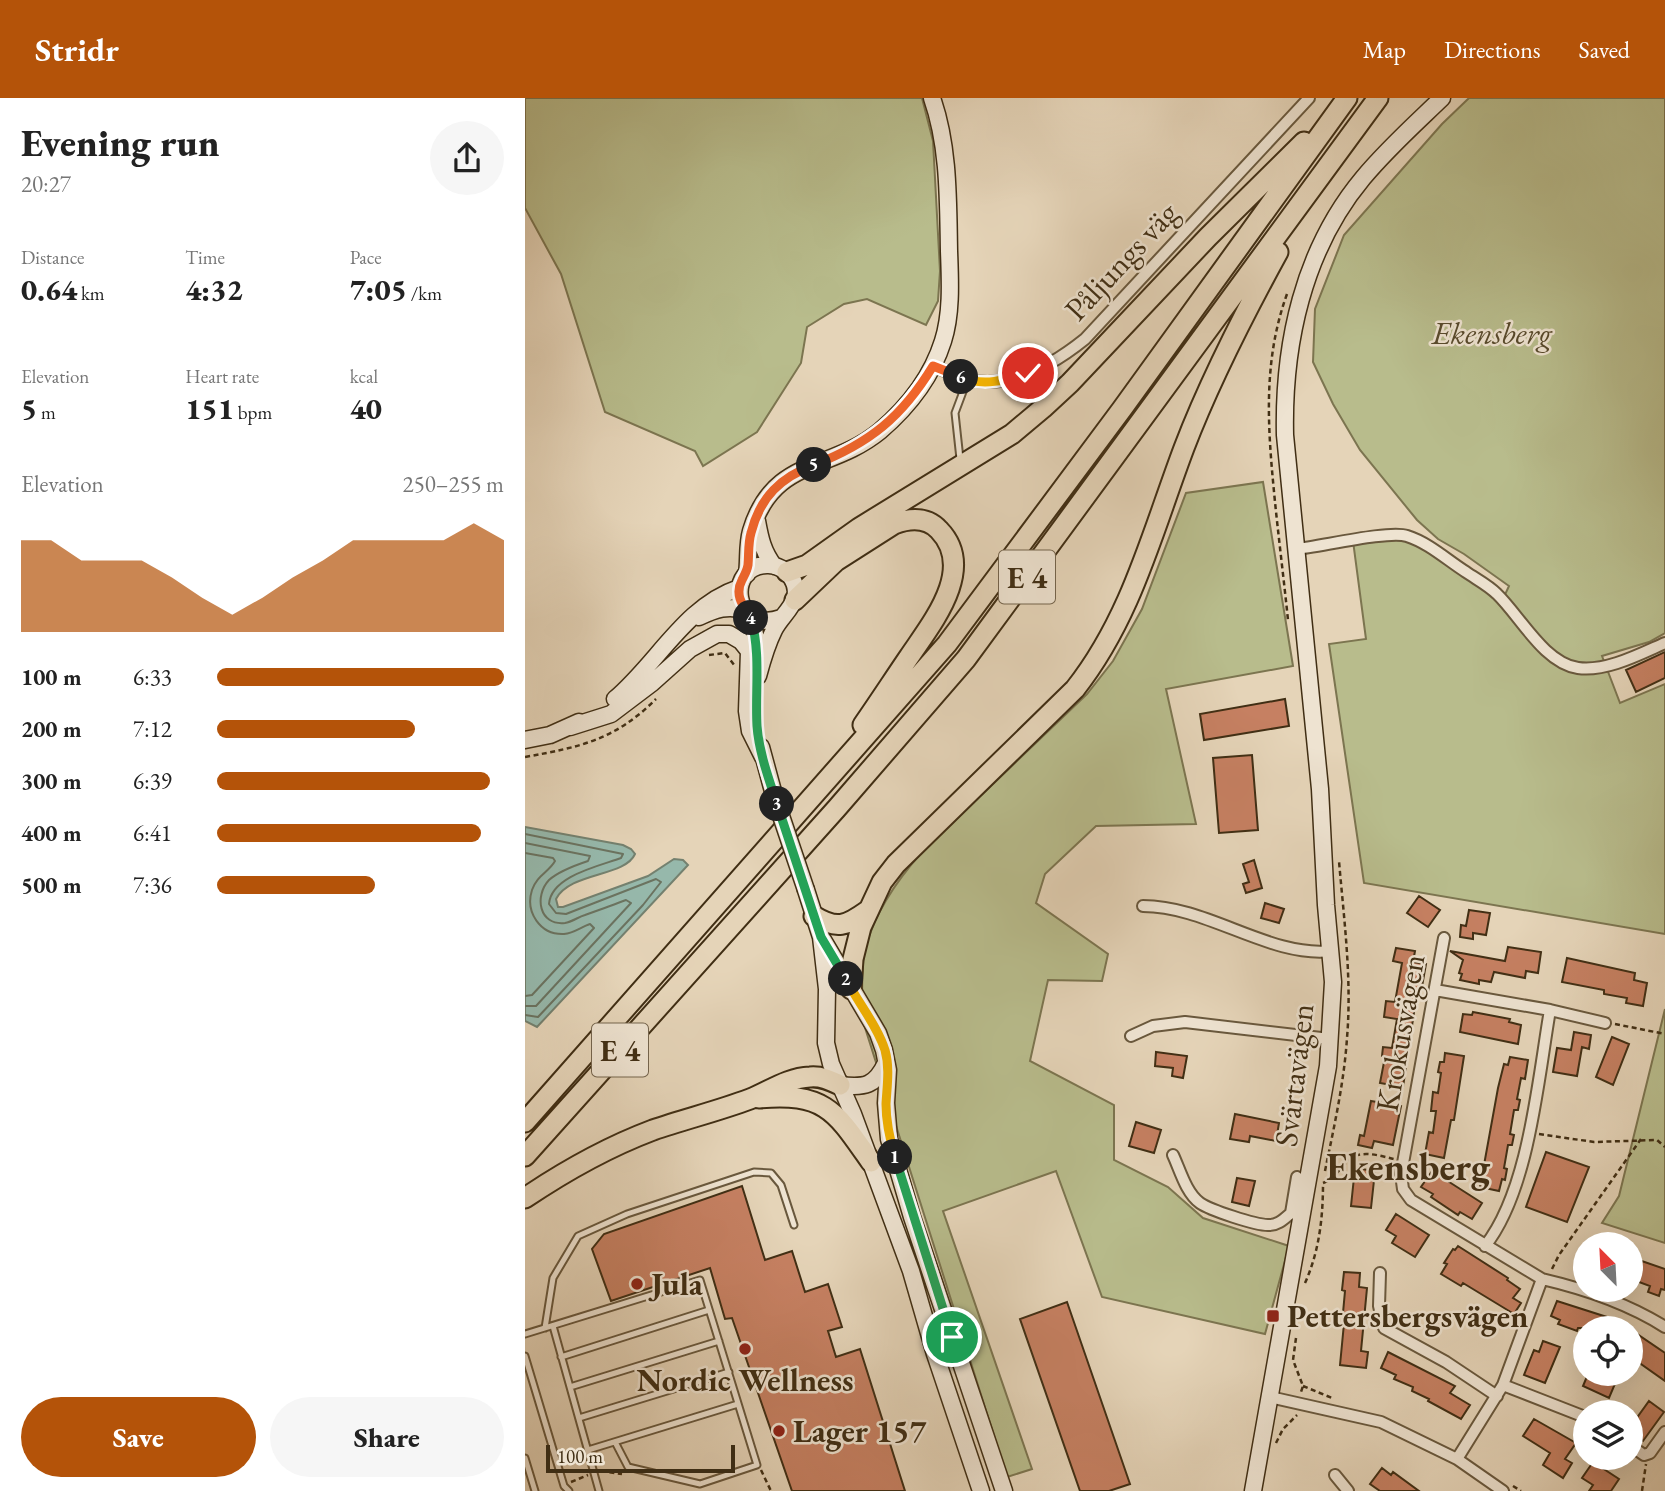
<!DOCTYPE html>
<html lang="en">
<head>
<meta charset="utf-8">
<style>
  :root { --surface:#fff; --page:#f6f6f6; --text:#222; --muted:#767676; --accent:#b45309 }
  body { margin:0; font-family:"EB Garamond",serif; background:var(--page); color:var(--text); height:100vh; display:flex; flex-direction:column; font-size:26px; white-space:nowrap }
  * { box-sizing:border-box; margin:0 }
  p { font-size:23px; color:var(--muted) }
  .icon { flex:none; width:38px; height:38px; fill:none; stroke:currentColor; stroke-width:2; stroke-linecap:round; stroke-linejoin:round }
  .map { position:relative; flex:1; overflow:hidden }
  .details { display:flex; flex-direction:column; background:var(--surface); width:525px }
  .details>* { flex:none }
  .needle { width:46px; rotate:336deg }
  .controls { position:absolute; left:1048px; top:1134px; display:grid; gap:14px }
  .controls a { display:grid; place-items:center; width:70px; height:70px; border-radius:50%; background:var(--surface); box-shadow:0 7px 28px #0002; font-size:35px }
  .scale { position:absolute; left:21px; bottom:18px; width:189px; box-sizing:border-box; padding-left:7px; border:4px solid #402e14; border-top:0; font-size:19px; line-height:24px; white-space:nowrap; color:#402e14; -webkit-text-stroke:5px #eee3d1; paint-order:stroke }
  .pin { position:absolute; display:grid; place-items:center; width:60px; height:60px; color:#fff; margin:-30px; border:4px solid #fff; border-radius:50%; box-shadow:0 2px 7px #0007 }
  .km { position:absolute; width:35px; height:35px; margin:-18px; border-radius:50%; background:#222; color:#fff; font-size:19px; line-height:35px; text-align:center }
  .round { display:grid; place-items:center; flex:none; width:74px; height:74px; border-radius:37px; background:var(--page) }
  .head { display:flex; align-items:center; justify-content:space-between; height:119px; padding:0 21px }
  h1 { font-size:38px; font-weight:800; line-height:52px }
  .stats { display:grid; grid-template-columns:repeat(3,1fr); gap:10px; height:119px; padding:7px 21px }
  .stats div { display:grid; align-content:center }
  .stats b { font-size:30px; font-weight:800 }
  .stats small { font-size:19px; font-weight:400 }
  .stats p { font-size:19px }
  .chart { height:196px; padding:14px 21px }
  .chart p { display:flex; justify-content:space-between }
  .chart svg { width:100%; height:126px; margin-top:7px; fill:var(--accent); opacity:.7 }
  .button { display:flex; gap:14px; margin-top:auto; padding:14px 21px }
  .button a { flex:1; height:80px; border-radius:42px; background:var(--accent); color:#fff; font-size:28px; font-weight:800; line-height:80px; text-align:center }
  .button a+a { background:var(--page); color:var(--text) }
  ul { padding:0 21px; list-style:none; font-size:23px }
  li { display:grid; grid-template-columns:112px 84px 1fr; align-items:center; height:52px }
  li i { height:18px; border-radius:9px; background:var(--accent) }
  header { display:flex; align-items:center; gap:42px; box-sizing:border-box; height:98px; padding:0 35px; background:var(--accent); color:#fff }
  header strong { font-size:33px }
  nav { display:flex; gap:38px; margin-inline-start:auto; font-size:24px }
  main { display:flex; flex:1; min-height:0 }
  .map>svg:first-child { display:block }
  .green { fill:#b8bc8c; stroke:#7c7550; stroke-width:2 }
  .water { fill:#96b8ab; stroke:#74816f; stroke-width:2 }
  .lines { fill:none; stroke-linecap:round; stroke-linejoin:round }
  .shore { stroke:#6b7360; stroke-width:2 }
  .building { fill:#c68062; stroke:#402e14; stroke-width:2 }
  .lane-casing { stroke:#69583d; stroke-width:9 }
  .street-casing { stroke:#69583d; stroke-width:14 }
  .secondary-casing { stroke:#402e14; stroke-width:19 }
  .highway-casing { stroke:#402e14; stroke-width:23 }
  .path { stroke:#402e14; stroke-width:2.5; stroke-dasharray:5 3.5; stroke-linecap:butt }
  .lane { stroke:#eee3d1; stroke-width:5 }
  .street { stroke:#eee3d1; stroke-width:10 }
  .secondary { stroke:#eee3d1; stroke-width:16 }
  .highway { stroke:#e5d4b8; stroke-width:19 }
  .secondary-bridge-casing { stroke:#402e14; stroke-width:19; stroke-linecap:butt }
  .secondary-bridge { stroke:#eee3d1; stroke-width:16 }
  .split-1-casing { stroke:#fff; stroke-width:14 }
  .split-2-casing { stroke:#fff; stroke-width:14 }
  .split-3-casing { stroke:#fff; stroke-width:14 }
  .split-4-casing { stroke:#fff; stroke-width:14 }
  .split-5-casing { stroke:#fff; stroke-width:14 }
  .split-6-casing { stroke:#fff; stroke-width:14 }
  .split-7-casing { stroke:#fff; stroke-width:14 }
  .split-1 { stroke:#22a559; stroke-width:9 }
  .split-2 { stroke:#f5b400; stroke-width:9 }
  .split-3 { stroke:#22a559; stroke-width:9 }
  .split-4 { stroke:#22a559; stroke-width:9 }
  .split-5 { stroke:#f0652b; stroke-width:9 }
  .split-6 { stroke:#f0652b; stroke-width:9 }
  .split-7 { stroke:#f5b400; stroke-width:9 }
  .poi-dot { fill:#8f2418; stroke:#eee3d1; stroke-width:2.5 }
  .labels { text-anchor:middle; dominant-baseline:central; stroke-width:5; stroke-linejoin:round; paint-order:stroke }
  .shield { fill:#eee3d1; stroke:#74644d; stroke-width:2 }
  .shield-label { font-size:30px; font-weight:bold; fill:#402e14 }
  .street-label { font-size:32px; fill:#402e14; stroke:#eee3d1 }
  .park-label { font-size:32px; font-style:italic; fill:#584a2c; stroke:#eee3d1 }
  .poi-label { font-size:32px; font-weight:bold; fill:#402e14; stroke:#eee3d1; text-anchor:start }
  .district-label { font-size:38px; font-weight:bold; fill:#402e14; stroke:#eee3d1 }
</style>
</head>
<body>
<header>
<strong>Stridr</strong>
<nav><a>Map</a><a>Directions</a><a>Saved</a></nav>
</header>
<main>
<section class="details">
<div class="head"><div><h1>Evening run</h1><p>20:27</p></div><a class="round"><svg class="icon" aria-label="share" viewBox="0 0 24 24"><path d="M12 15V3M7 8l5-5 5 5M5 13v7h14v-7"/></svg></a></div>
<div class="stats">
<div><p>Distance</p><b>0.64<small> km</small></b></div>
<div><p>Time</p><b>4:32</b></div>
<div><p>Pace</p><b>7:05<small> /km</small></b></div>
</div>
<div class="stats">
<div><p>Elevation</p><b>5<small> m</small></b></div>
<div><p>Heart rate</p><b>151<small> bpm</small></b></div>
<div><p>kcal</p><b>40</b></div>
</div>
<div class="chart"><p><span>Elevation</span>250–255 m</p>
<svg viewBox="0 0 160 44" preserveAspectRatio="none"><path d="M0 44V12L10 12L20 19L30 19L40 19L50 25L60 32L70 38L80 32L90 25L100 19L110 12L120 12L130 12L140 12L150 6L160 12V44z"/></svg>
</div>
<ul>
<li><b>100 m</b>6:33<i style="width:100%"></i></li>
<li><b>200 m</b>7:12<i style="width:69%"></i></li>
<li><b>300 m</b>6:39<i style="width:95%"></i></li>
<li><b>400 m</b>6:41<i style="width:92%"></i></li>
<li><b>500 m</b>7:36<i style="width:55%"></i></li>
</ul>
<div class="button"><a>Save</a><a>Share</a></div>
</section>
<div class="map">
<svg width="1140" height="1393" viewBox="0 0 1140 1393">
  <rect width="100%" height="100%" fill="#e5d4b8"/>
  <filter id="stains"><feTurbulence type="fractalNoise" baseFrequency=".00286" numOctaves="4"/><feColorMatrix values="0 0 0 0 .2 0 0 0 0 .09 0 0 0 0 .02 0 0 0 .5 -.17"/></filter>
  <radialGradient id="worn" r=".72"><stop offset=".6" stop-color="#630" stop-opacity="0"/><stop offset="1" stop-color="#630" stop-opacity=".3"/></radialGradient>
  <path class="green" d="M0 0H397L408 43 415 173 413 203 401 227 342 201 319 206 282 229 276 265 232 334 178 368 170 353 80 314 36 176 0 110Z
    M944 0H1140V535L1124 544 1077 558 1095 605 1140 586V836L839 785 804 546 841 541 828 443 880 437 978 501 984 488 939 456 913 441 892 422 835 352 808 306 788 264 790 211 819 137 917 26Z
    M738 384 768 568 641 591 671 726 571 728 520 776 511 805 583 856 577 883 523 882 505 963 589 1007V1062L643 1089 678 1120 764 1148 740 1236 577 1199 531 1073 418 1113 507 1371 482 1379 337 920C338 899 335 868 341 848 351 812 373 781 397 754L562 596 588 563 617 511 661 395Z
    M1140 911V1145L1077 1125 1094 1098Z"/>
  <path class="water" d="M0 729 98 747 106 751 110 756C100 779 45 774 31 801L33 809H38L123 778 149 761 158 762 163 767 12 929 0 923Z"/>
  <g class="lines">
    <path class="shore" d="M0 736 98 756 96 760C74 768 26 778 24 806L31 815 41 816 131 781 136 784 118 807 13 919 0 917
      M0 745 65 758 63 763C51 767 34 773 24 782 9 798 14 828 40 825 47 824 53 819 60 817 74 812 88 807 101 802L106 805 11 908H0
      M0 755 28 760 30 763C24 774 12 777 7 792 0 814 15 837 39 836 49 835 56 829 65 826L69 830 7 897 0 898"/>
  </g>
  <path class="building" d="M1140 554V580L1111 594 1101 572Z
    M760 601 764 628 679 642 675 616Z
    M727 657 733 732 694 735 688 660Z
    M729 762 737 790 721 795 718 786 724 784 718 766Z
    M894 798 915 812 903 829 882 815Z
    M740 805 759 811 754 825 736 820Z
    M944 812 965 815 961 837 948 835V841L935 839 936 827 941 828Z
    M983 849 1016 854 1013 875 1001 873 1000 880 969 874 966 884 954 882V886L935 882 937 876 934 875 938 862 925 853 980 863Z
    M871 850 890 853 888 864 901 866 896 894H892L878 989 855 985 860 959 857 958 858 949 867 950 872 921 859 919 861 903 870 904 877 865 868 863Z
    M1042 860 1110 875 1109 882 1122 885 1118 908 1101 905 1102 900 1079 896V892L1037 884Z
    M948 914 985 921 984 924 996 927 993 946 935 934 938 916 947 917Z
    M1049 934 1066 937 1064 951 1057 949 1052 978 1028 974 1032 950 1046 952Z
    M1087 939 1104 946 1088 987 1071 979Z
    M631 954 662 958 658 980 647 978 648 970 630 968Z
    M920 955 939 958 929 1022H926L919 1060 900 1056 904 1034 908 1035 911 1013H906L908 994 913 995 916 975 913 974 915 964H919Z
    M985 959 1003 962 1000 981 996 980 992 1001 995 1002 993 1012H989L985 1036 989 1037 987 1047H983L979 1070 982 1071 980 1082 977 1081 974 1093 955 1089 973 990 979 966 983 967Z
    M846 1003 876 1008 868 1047 849 1043 847 1050 833 1047 835 1037 839 1038Z
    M710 1016 754 1025 751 1043 725 1038 724 1044 705 1041Z
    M611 1024 636 1032 629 1055 604 1048Z
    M1021 1054 1064 1069 1042 1124 1001 1109Z
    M830 1070 850 1073 846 1110 826 1108Z
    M907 1073 957 1105 947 1121 935 1114 933 1117 906 1099 908 1096 896 1089Z
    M712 1080 730 1083 724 1108 707 1104Z
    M217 1088 240 1162 267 1153 280 1194 303 1186 317 1229 303 1233 311 1259 335 1251 380 1393H267L207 1220 200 1221 185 1170 86 1203 67 1151 79 1136Z
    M871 1116 904 1137 890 1159 867 1145 871 1138 861 1132Z
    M933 1148 983 1180 982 1182 995 1191 988 1200 996 1205 989 1216 938 1185 936 1188 916 1176 922 1166 919 1165 928 1151 930 1152Z
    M1108 1160 1140 1171V1192L1136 1191 1134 1198 1123 1194 1125 1188 1106 1181Z
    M819 1174 835 1175 834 1189 842 1190 836 1253 843 1254 841 1270 815 1267 820 1215H818L820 1193 817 1192Z
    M1032 1203 1085 1220 1082 1230H1053L1052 1233 1033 1226 1035 1222 1026 1218Z
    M542 1204 605 1386 584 1393H555L495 1221Z
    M1106 1236 1110 1239 1112 1236 1140 1255V1283L1106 1259Z
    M1018 1243 1035 1249 1020 1285 999 1277 1009 1252 1014 1254Z
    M863 1254 930 1288 925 1295 945 1307 936 1321 903 1303 904 1301 887 1293 888 1289 869 1281 871 1277 856 1270Z
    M1063 1276H1081L1092 1281 1084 1300 1058 1288Z
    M1124 1303 1139 1314 1118 1343 1106 1335V1328Z
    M1009 1321 1051 1345 1040 1361 1047 1365 1038 1380 1018 1367 1025 1355 998 1338Z
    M1068 1364 1094 1381 1086 1393H1064L1068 1387 1057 1380Z
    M857 1370 866 1377 868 1374 894 1393H855L845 1386Z"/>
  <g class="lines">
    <defs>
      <path id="lane" d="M435 361 430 315 442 283
        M28 1228 74 1393
        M20 1230 28 1180 53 1138 102 1116 229 1074 246 1075 256 1087 269 1127
        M0 1236 175 1182 232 1367 175 1386 103 1369 90 1344
        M0 1258 39 1388 44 1393
        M36 1259 184 1212
        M45 1289 194 1243
        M54 1320 204 1274
        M63 1352 213 1306
        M0 1360 10 1393"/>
      <path id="street" d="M408 268C420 272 432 280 444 282 486 291 529 266 560 241L784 0
        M771 451C794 449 864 432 882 438 904 445 922 462 941 474 951 481 963 487 972 496 995 518 1019 565 1053 570 1081 574 1115 556 1140 545
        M618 808C683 808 745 860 806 853
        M919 840 876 1076 878 1091 886 1102 1017 1181C1060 1191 1102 1205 1140 1229
        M910 892 1025 912 1080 925
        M606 938 628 928 660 924 805 941
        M648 1057C655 1072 661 1095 675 1105 685 1112 730 1127 743 1127 752 1128 759 1121 766 1115L778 1118
        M766 1115 772 1079
        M960 1148C1004 1093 1013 981 1025 912
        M855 1175 854 1208 859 1230 921 1264 972 1298
        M978 1287 1060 1319
        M745 1299 856 1324 932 1361 978 1393
        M1106 1348 1119 1357 1125 1355 1140 1334
        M932 1361 978 1287 1017 1181
        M810 1377 823 1393"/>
      <path id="secondary" d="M232 423C235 440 238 454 249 468
        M222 476C224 462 222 447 226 433 248 359 305 374 355 333 383 309 407 278 418 243 427 215 425 181 424 153 423 102 424 48 407 0
        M226 518 231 541 232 564
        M174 519C189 512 204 506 220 513
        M233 578C237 563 242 546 249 532 258 514 281 502 266 479 261 472 252 467 243 467 200 466 207 537 256 520
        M90 601C132 566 160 508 214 490
        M45 629 86 616 127 585 165 551 192 536H204L216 543 224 553 222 613 225 633 238 659
        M0 642 25 637 54 624
        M236 649 249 697
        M281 792 296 839 302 891 301 945 306 966 328 1016 386 1173 410 1256 456 1393
        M298 842 353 935 359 952 363 972 361 1005 364 1041 387 1119 479 1393
        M315 987C340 990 350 988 361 965
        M728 1393 803 968 808 884 801 807 795 691 760 337C758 246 778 152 838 80 862 51 890 26 917 0"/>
      <path id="highway" d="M262 474 282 467 334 430 487 336 518 310 545 285 683 139 779 44
        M270 502 311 463 369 426C385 420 402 419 414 432 452 471 406 526 384 559 369 581 354 604 338 627
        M289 818C312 832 321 828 342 813
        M326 891 328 861 336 829 357 784 371 766 550 591C606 520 627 435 659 350 685 282 718 218 753 154
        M234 1000C301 994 311 1014 346 1064
        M0 1024 422 546 597 311 822 0
        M0 1058 312 710 441 561 853 0
        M0 1100C40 1073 83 1049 128 1032 160 1021 193 1013 225 1001 245 993 262 980 285 979 296 978 305 982 315 987"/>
    </defs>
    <use href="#lane" class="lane-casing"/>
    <use href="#street" class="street-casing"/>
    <use href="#secondary" class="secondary-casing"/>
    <use href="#highway" class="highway-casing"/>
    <path class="path" d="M762 196C737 265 743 333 750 404 754 443 759 483 763 522
      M184 557 200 555 210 568
      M0 659C55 649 90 642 131 601
      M1090 926 1140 936
      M1014 1036 1069 1044 1132 1042 1140 1049
      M800 1073C809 1029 819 985 822 940 827 881 819 822 814 763
      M798 1085C811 1080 814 1070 824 1062 836 1051 855 1058 869 1061
      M1027 1171 1034 1157 1116 1041
      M780 1185C794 1154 798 1120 798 1086
      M771 1240 768 1262 778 1288 776 1294
      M778 1288 807 1300
      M751 1345 758 1331 772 1317
      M236 1372 246 1393
      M76 1373 97 1376
      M46 1384 63 1377
      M988 1388 996 1393
      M1117 1393 1121 1366"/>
    <use href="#lane" class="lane"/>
    <use href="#street" class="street"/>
    <use href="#secondary" class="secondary"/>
    <use href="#highway" class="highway"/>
    <defs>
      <path id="secondary-bridge" d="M249 697 281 792"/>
    </defs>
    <use href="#secondary-bridge" class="secondary-bridge-casing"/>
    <use href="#secondary-bridge" class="secondary-bridge"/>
  </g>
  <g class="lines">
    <defs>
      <path id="split-1" d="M370 1059 427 1239"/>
      <path id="split-2" d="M321 881C333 905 352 927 360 952 365 970 362 988 361 1006 361 1024 365 1042 370 1059"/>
      <path id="split-3" d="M252 706 296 839 321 881"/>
      <path id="split-4" d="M226 520C236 556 230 592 232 628 234 655 244 681 252 706"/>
      <path id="split-5" d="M226 520C218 508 209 497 217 482 220 476 222 473 223 467 224 456 223 445 226 435 235 399 256 379 289 367"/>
      <path id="split-6" d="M289 367C345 345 377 319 408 268L436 279"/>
      <path id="split-7" d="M436 279C458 289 481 282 503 275"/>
    </defs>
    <use href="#split-1" class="split-1-casing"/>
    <use href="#split-2" class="split-2-casing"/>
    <use href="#split-3" class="split-3-casing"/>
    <use href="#split-4" class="split-4-casing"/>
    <use href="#split-5" class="split-5-casing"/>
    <use href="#split-6" class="split-6-casing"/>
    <use href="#split-7" class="split-7-casing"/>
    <use href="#split-1" class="split-1"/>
    <use href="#split-2" class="split-2"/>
    <use href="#split-3" class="split-3"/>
    <use href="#split-4" class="split-4"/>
    <use href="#split-5" class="split-5"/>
    <use href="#split-6" class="split-6"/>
    <use href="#split-7" class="split-7"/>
  </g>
  <g class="poi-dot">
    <circle cx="112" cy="1186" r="7"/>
    <rect x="741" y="1211" width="14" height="14" rx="3.5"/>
    <circle cx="220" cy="1251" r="7"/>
    <circle cx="254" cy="1333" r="7"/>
  </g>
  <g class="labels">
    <g class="shield">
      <rect x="474" y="452.5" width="56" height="53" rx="5"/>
      <rect x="67" y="925.5" width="56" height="53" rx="5"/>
    </g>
    <g class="shield-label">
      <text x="502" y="479">E 4</text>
      <text x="95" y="952">E 4</text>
    </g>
    <g class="street-label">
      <text transform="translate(596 163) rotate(-47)">Påljungs väg</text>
      <text transform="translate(875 935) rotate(-80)">Krokusvägen</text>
      <text transform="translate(769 977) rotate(-83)">Svärtavägen</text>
    </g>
    <g class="park-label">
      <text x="967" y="235">Ekensberg</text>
    </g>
    <g class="poi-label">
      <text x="126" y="1186">Jula</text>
      <text x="762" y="1218">Pettersbergsvägen</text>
      <text x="220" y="1282" text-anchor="middle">Nordic Wellness</text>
      <text x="268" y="1333">Lager 157</text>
    </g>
    <g class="district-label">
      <text x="883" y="1068">Ekensberg</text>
    </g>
  </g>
  <rect width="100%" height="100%" filter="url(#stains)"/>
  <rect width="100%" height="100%" fill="url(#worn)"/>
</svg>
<div class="controls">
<a><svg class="needle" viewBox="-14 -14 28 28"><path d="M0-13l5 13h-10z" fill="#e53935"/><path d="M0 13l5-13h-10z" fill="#767676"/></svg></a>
<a><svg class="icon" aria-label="locate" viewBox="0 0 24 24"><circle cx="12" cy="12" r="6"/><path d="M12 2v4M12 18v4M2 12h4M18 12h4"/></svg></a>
<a><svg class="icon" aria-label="layers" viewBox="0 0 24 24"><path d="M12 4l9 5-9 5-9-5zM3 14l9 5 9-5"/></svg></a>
</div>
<div class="scale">100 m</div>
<div class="pin" style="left:427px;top:1239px;background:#1e9e55"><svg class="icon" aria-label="arrive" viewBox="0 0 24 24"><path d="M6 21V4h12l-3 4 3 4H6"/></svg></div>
<div class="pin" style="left:503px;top:275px;background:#d93025"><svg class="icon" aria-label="check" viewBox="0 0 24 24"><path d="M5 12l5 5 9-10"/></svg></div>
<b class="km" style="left:370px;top:1059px">1</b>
<b class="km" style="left:321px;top:881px">2</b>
<b class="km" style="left:252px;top:706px">3</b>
<b class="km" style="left:226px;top:520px">4</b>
<b class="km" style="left:289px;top:367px">5</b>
<b class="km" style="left:436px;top:279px">6</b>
</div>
</main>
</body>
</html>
